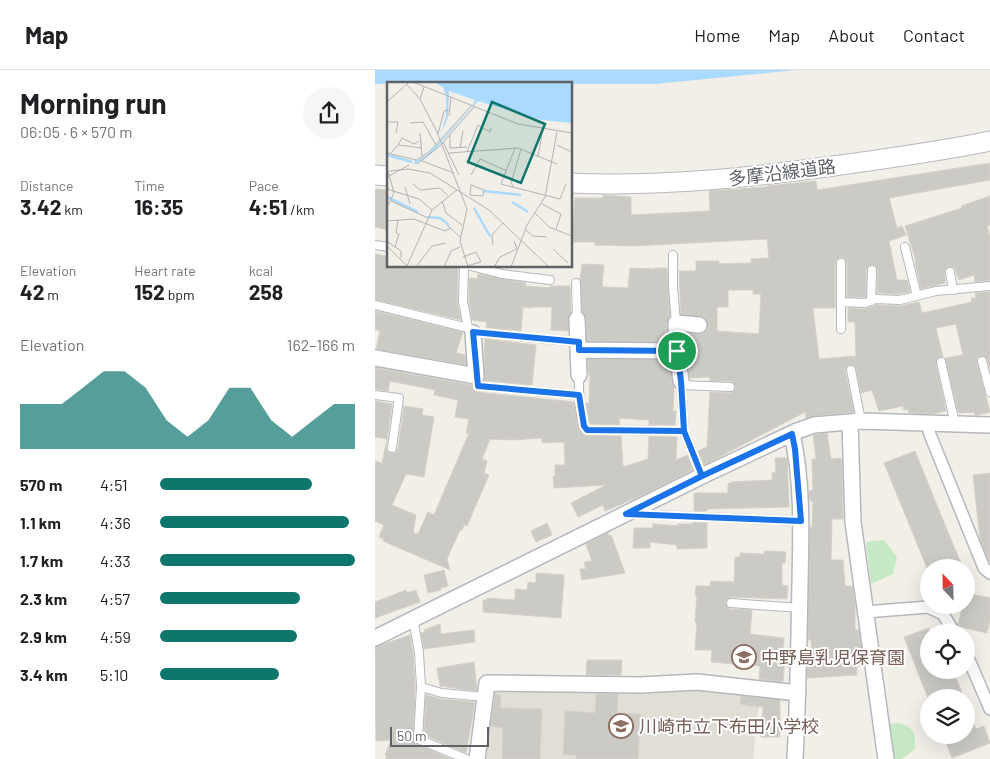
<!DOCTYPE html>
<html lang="en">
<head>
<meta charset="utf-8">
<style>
  :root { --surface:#fff; --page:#f6f6f6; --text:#202124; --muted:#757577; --line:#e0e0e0; --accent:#0f766e }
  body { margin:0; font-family:Barlow,"Noto Sans JP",sans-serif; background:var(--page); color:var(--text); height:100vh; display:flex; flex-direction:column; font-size:19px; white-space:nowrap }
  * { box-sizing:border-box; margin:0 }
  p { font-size:16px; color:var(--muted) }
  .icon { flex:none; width:28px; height:28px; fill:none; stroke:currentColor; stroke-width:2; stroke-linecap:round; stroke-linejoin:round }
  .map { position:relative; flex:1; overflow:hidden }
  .details { display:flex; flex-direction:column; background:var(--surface); width:375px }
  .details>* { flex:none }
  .needle { width:32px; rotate:338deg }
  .buttons { position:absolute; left:545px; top:489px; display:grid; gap:10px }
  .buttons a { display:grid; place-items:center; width:55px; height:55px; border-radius:50%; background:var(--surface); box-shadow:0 5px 20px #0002; font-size:25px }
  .scale { position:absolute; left:15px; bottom:12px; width:99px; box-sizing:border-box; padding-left:5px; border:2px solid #5f6368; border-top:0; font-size:14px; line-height:18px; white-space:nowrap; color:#5f6368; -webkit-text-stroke:4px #fff; paint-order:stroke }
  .pin { position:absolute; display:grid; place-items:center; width:42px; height:42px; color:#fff; margin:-21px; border:2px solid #fff; border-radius:50%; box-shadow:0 1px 5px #0007 }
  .round { display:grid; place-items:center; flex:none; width:52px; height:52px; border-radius:26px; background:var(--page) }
  .summary { display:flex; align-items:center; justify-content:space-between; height:85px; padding:0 20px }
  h1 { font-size:28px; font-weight:700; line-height:38px }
  .stats { display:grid; grid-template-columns:repeat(3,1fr); gap:8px; height:85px; padding:5px 20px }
  .stats div { display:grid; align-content:center }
  .stats b { font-size:21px; font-weight:700 }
  .stats small { font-size:14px; font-weight:400 }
  .stats p { font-size:14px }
  .chart { height:140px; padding:10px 20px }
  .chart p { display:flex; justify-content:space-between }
  .chart svg { width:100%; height:90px; margin-top:5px; fill:var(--accent); opacity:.7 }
  ul { padding:0 20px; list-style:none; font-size:16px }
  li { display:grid; grid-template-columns:80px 60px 1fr; align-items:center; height:38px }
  li i { height:12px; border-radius:6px; background:var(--accent) }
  header { display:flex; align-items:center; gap:30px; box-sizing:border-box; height:70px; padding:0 25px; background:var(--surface); border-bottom:1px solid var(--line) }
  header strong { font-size:24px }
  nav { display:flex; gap:28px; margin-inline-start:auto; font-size:18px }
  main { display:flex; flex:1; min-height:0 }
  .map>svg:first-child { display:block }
  .education { fill:#e1ded6 }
  .green { fill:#c5e8c5 }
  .water { fill:#aadaff }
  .building { fill:#cccac5; stroke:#d6d1c6; fill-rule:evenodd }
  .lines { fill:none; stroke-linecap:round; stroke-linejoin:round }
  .service-casing { stroke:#b5b8bc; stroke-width:10 }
  .pedestrian-casing { stroke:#b5b8bc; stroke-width:14 }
  .minor-casing { stroke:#b5b8bc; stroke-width:18 }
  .tertiary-casing { stroke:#b5b8bc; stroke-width:21 }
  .service { stroke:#fff; stroke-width:8 }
  .pedestrian { stroke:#fff; stroke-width:11 }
  .minor { stroke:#fff; stroke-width:15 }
  .tertiary { stroke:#fff; stroke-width:19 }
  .route-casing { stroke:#fff; stroke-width:10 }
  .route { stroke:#1a73e8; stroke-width:6 }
  .labels { text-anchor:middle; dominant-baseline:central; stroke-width:4; stroke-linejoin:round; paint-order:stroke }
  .street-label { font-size:18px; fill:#5f6368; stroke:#fff }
  .education-label { font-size:18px; fill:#785e54; stroke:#fff; text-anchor:start }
  .inset-river { fill:none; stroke:#aadaff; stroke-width:2.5 }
  .inset-road { fill:none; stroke:#b3b3b1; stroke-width:1 }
  .view { fill:#0f766e; fill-opacity:0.15; stroke:#0f766e; stroke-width:2.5 }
  .inset-edge { fill:none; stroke:#5f6368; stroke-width:2.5 }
</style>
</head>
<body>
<header>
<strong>Map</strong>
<nav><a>Home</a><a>Map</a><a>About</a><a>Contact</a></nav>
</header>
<main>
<section class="details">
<div class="summary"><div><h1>Morning run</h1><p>06:05 · 6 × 570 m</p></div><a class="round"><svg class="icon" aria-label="share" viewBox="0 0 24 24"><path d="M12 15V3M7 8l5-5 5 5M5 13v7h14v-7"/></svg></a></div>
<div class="stats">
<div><p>Distance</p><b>3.42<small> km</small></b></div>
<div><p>Time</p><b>16:35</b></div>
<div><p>Pace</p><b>4:51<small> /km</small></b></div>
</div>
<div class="stats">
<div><p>Elevation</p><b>42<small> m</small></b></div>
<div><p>Heart rate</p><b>152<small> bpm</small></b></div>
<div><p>kcal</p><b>258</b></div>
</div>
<div class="chart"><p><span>Elevation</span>162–166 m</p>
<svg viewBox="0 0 160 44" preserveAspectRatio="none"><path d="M0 44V22L10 22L20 22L30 14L40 6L50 6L60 14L70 30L80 38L90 30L100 14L110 14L120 30L130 38L140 30L150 22L160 22V44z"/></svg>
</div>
<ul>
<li><b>570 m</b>4:51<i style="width:78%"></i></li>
<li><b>1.1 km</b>4:36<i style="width:97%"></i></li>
<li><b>1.7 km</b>4:33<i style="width:100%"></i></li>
<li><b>2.3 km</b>4:57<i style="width:72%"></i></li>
<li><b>2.9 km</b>4:59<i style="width:70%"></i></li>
<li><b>3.4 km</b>5:10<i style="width:61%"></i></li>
</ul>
</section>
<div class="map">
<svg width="615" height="689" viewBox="0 0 615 689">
  <rect width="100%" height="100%" fill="#f1efe8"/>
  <path class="education" d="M120 618H320L385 624 378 689H106L114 624Z"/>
  <path class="green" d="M509 470 522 487 518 504 496 514 491 472Z
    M523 653C539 656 541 665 540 679L527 689H519L513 654Z"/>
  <path class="water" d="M0 0H421L280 14H0Z"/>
  <path class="building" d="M615 93V110L514 128 522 158 527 156 531 165 514 171 522 210H532L535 222 524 224 502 223 503 200 500 196 497 194 491 199V227H472V193L469 188 466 187 461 190 460 193V238H438L444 289 481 286 480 252H473V238L490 239 502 235 525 236 544 232 547 243 597 232 596 228H601L600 223 615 222V298L612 289 609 286 603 287 602 292 615 342 603 345H600L599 342 584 343 582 338 570 288 588 285 581 254 561 258 568 287 563 288 561 293 571 341 557 344 534 343 533 339 529 340 528 336 504 341 497 320 486 323 481 298 478 295H474L471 298 470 301 479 342 438 346 431 348 430 342 329 395 323 381 332 377 335 322 355 323 359 320 361 317 356 311H335V307L315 308 311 263 328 264 332 260 333 255 332 251 329 247 306 244 304 201H321V191H344V194L376 193V189L394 188 392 169 259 176 220 175V172H197L200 128H228V125L256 127V145L335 141 334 121 392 117V116L441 111 442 120ZM353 220H378V224H386L384 264 342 261V237H353Z
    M0 119 14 120V160L0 157Z
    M615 126V155L612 156 615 167V210L600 212 599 205 584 210 580 199 575 196 570 200V213L546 219 540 191H541L530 156 587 138 586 136Z
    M0 184 14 187V196H68L83 198 82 231 86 250 0 230Z
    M207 194 229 195 227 217 253 218 255 198 280 199V198H292L295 246 292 253V272L212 271 211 249 207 242 205 210Z
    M103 204 151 213 150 216 175 218V216H195L196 242 193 249V261L176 260 177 237H158L157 238 148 237 146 261 111 258 112 252 97 250 94 231V208L102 209Z
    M0 241 88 262 81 283 90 285 91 295 1 279 5 261 0 259Z
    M110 269 161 275 157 315 109 311 110 305 109 281Z
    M213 289 294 290 297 312 299 317 298 341H301L300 355H274V350L244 348 245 355 215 354 210 333 214 334 215 305H214Z
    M0 298 97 315 99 320 102 322 199 332 202 351 209 365 246 366 248 397 273 389 274 366 302 367 301 390 313 385 318 400 266 426 230 441 228 435 203 447 196 433 231 415 179 418 178 406H180V395H190L189 372 167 373V368L137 370 115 369 107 389 112 391 109 403 114 405 92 456 89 455 87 460H85L72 489 75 500 8 471 9 469 4 467 9 455 0 451V391L7 393 12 369 0 367V331L17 334 11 377 12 381 16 383H20L23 379 29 336 48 339 47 345 59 347 49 407 31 404 17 435 41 445 38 463 43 464 53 442 59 445 94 363H91L94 349 80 347 83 330 59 325 60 320 15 311 13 321 0 319Z
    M452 363 456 389 466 388 467 398 468 449H457L456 490H468L470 516H478L480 536V560H484L487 581 486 596H482V605L432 608 433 591H437L436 570H433L435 457H437L438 431H435L434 421 438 420 437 389H441L438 365Z
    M540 381 568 450 588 498H552L509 393Z
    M400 388H412L414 437 332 439V441H319V423H353V414L356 412 397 410V403L401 402Z
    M615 403V491H614L605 469 598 405Z
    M318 452 332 453V478L302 479V475L275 472V478H258L259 458H278V454L303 456V454H318Z
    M172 453 177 465 161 472 156 461Z
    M233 463 234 466 236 465 250 503 207 510 205 499H211L209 492 217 491 211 474Z
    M390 481 411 482 410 493H407V515L413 516 412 529 356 527 352 529 350 533 355 539 377 540 375 564 409 568 407 586H410L408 612 384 609 385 596 336 592 337 580H320L322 553 320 552 322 526H320L321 516H335L336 511 359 512 360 487H365V483L389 484Z
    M69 500 73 516 65 518 66 520 53 523 49 505Z
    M161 503 189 505 186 548 108 542V530H112V528L140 530V519L152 520 153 512 161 513Z
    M31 520 32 523 41 520 45 532 0 548V532Z
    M591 523 615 528V551L612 563 585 557 583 555 588 535H591Z
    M65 554 66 564 99 560 100 572 49 579 46 563 50 562 49 560Z
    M554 558V600H578L589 628H553L529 567Z
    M35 565 38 584 40 617 38 671 41 674 76 689H10L12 686 10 685 16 670 1 671 0 577Z
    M212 590H247L246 605H211Z
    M99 592 102 621 65 616 62 598Z
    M120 624 126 625 125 638 167 639 165 689H127L128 658 116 656Z
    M221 624H243L242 643 265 644 263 689H201V685H188L190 641 220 643Z
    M51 625 66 629 100 632 91 683 49 665Z
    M366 626 405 630V667H386L388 637 365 634Z
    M591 636 601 659 609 656 615 673 577 688 568 665H591Z"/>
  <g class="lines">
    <defs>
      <path id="service" d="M0 175 14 177
        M530 177 542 226
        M298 185V217L301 253
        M466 193V259
        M89 196 88 231 93 258
        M96 196 127 204 175 210
        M575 202 578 220
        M201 213 202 249
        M496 231 497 200
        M466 232 490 233 501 229 525 230 561 221 615 216
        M0 235 93 258 95 262 204 272
        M607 291 615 322
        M566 292 580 354
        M476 300 486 351
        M204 305C204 320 203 349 212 360L309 361
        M101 306 103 316 204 325
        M306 311 309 361 327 406
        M306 315 355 317
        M0 325 24 328 17 378
        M258 444 426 451
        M356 533 425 538
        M38 548 44 583 46 617 43 669 91 689
        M46 617 67 623 110 627"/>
      <path id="pedestrian" d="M554 362 609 498 615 503
        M490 542 553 537 568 544 579 562
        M591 583 615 639"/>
      <path id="minor" d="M202 249 204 305
        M204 280 302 281
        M0 288 101 306 98 263
        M306 311 302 281 301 253 324 255
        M475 352 478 452 511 689
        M417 364C428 413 426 464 425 513 424 572 423 630 420 689
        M0 568 327 406 422 361 439 355 486 351 615 355
        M102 689 112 613 265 615 322 612 423 623"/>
      <path id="tertiary" d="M0 105 14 106
        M196 113C289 117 381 107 473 94 520 87 568 81 615 71"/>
    </defs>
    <use href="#service" class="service-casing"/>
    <use href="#pedestrian" class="pedestrian-casing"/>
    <use href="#minor" class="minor-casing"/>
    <use href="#tertiary" class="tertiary-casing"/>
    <use href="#service" class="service"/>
    <use href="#pedestrian" class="pedestrian"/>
    <use href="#minor" class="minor"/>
    <use href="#tertiary" class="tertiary"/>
  </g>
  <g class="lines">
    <defs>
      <path id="route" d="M302 281 204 280V272L98 262 103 316 204 325 209 356 212 360 309 361 327 406 251 444 426 451 420 379 417 364 327 406 309 361 306 311 302 281"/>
    </defs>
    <use href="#route" class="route-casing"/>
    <use href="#route" class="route"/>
  </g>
  <defs>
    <symbol id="school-ring" viewBox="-11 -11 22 22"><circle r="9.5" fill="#fff" stroke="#8d6e63" stroke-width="1.5"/><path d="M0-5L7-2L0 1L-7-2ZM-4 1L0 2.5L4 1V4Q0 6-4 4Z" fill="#8d6e63"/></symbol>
  </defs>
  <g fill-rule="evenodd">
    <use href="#school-ring" x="355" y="573" width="28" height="28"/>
    <use href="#school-ring" x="232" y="642" width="28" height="28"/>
  </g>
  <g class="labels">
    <g class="street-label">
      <text transform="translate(407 102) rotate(-7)">多摩沿線道路</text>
    </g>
    <g class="education-label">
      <text x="386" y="587">中野島乳児保育園</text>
      <text x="264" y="656">川崎市立下布田小学校</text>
    </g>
  </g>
  <g transform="translate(12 12)">
    <rect width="185" height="185" fill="#f1efe8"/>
    <path d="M47 0H185V41L154 38 91 19 44 72 29 82 26 81 41 72 85 25 88 18 62 9 61 35 53 54 59 34V14L56 5Z" fill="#aadaff"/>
    <path class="inset-river" d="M0 73 25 80M97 109 134 113M0 115 31 130M125 120 141 130M87 126 103 154M40 135 53 136 62 143"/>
    <path class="inset-road" d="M26 0 131 42 185 51M20 3 33 17M37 5 33 17 50 50 80 127 73 159 81 185M0 20 22 0M62 34 64 15M0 40H11L9 51M23 41 36 40 49 63M33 51 35 74M51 52 57 29 62 28M63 52V66L80 65M56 60 72 93M11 63 15 56 27 62 32 59M170 63 185 70M73 66 76 49M128 66 114 102 173 117 179 102M80 70 91 43 103 50 104 46M0 71 29 78M62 71 131 66 170 82M3 72 11 63 35 66M151 75 155 52M28 79 42 70 85 23M35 79 67 91M30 82 54 63 88 24M0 85 7 111 0 125M3 89 21 87 43 91 102 128 162 185M84 93 93 77 120 89M0 95 22 83M26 102 33 108 53 106 61 114M84 103 97 108 96 114 83 113ZM18 105 23 122M127 106 124 101 134 67M0 107 32 117 45 128M4 119 41 136M55 119 59 131 75 143M155 122 174 132 169 147M148 131 162 145 185 154M0 139 27 137 58 149 64 146M60 143 73 155M138 147 146 154 160 155M0 159 14 169V176M106 163 105 153 116 141M0 164 21 185M8 165 12 152 9 151 11 138M166 167 181 181M76 175 89 170 94 180 80 184M20 184 45 128 70 108M29 185 45 164 59 161M57 185 64 169 73 165M107 185 113 175 130 167 127 159M124 185 140 143 158 115 170 50"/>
    <path class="view" d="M105 20 158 42 134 101 81 80Z"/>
    <rect width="185" height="185" class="inset-edge"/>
  </g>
</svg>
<div class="buttons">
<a><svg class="needle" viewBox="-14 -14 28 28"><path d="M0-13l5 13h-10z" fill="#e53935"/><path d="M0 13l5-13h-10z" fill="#757577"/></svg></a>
<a><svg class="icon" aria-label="locate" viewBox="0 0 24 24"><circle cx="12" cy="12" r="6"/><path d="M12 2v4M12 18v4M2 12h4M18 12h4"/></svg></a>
<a><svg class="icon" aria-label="layers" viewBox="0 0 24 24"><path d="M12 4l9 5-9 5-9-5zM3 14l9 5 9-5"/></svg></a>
</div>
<div class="scale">50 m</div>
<div class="pin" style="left:302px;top:281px;background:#1e9e55"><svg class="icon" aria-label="arrive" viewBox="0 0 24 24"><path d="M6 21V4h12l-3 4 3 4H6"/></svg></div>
</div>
</main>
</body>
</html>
